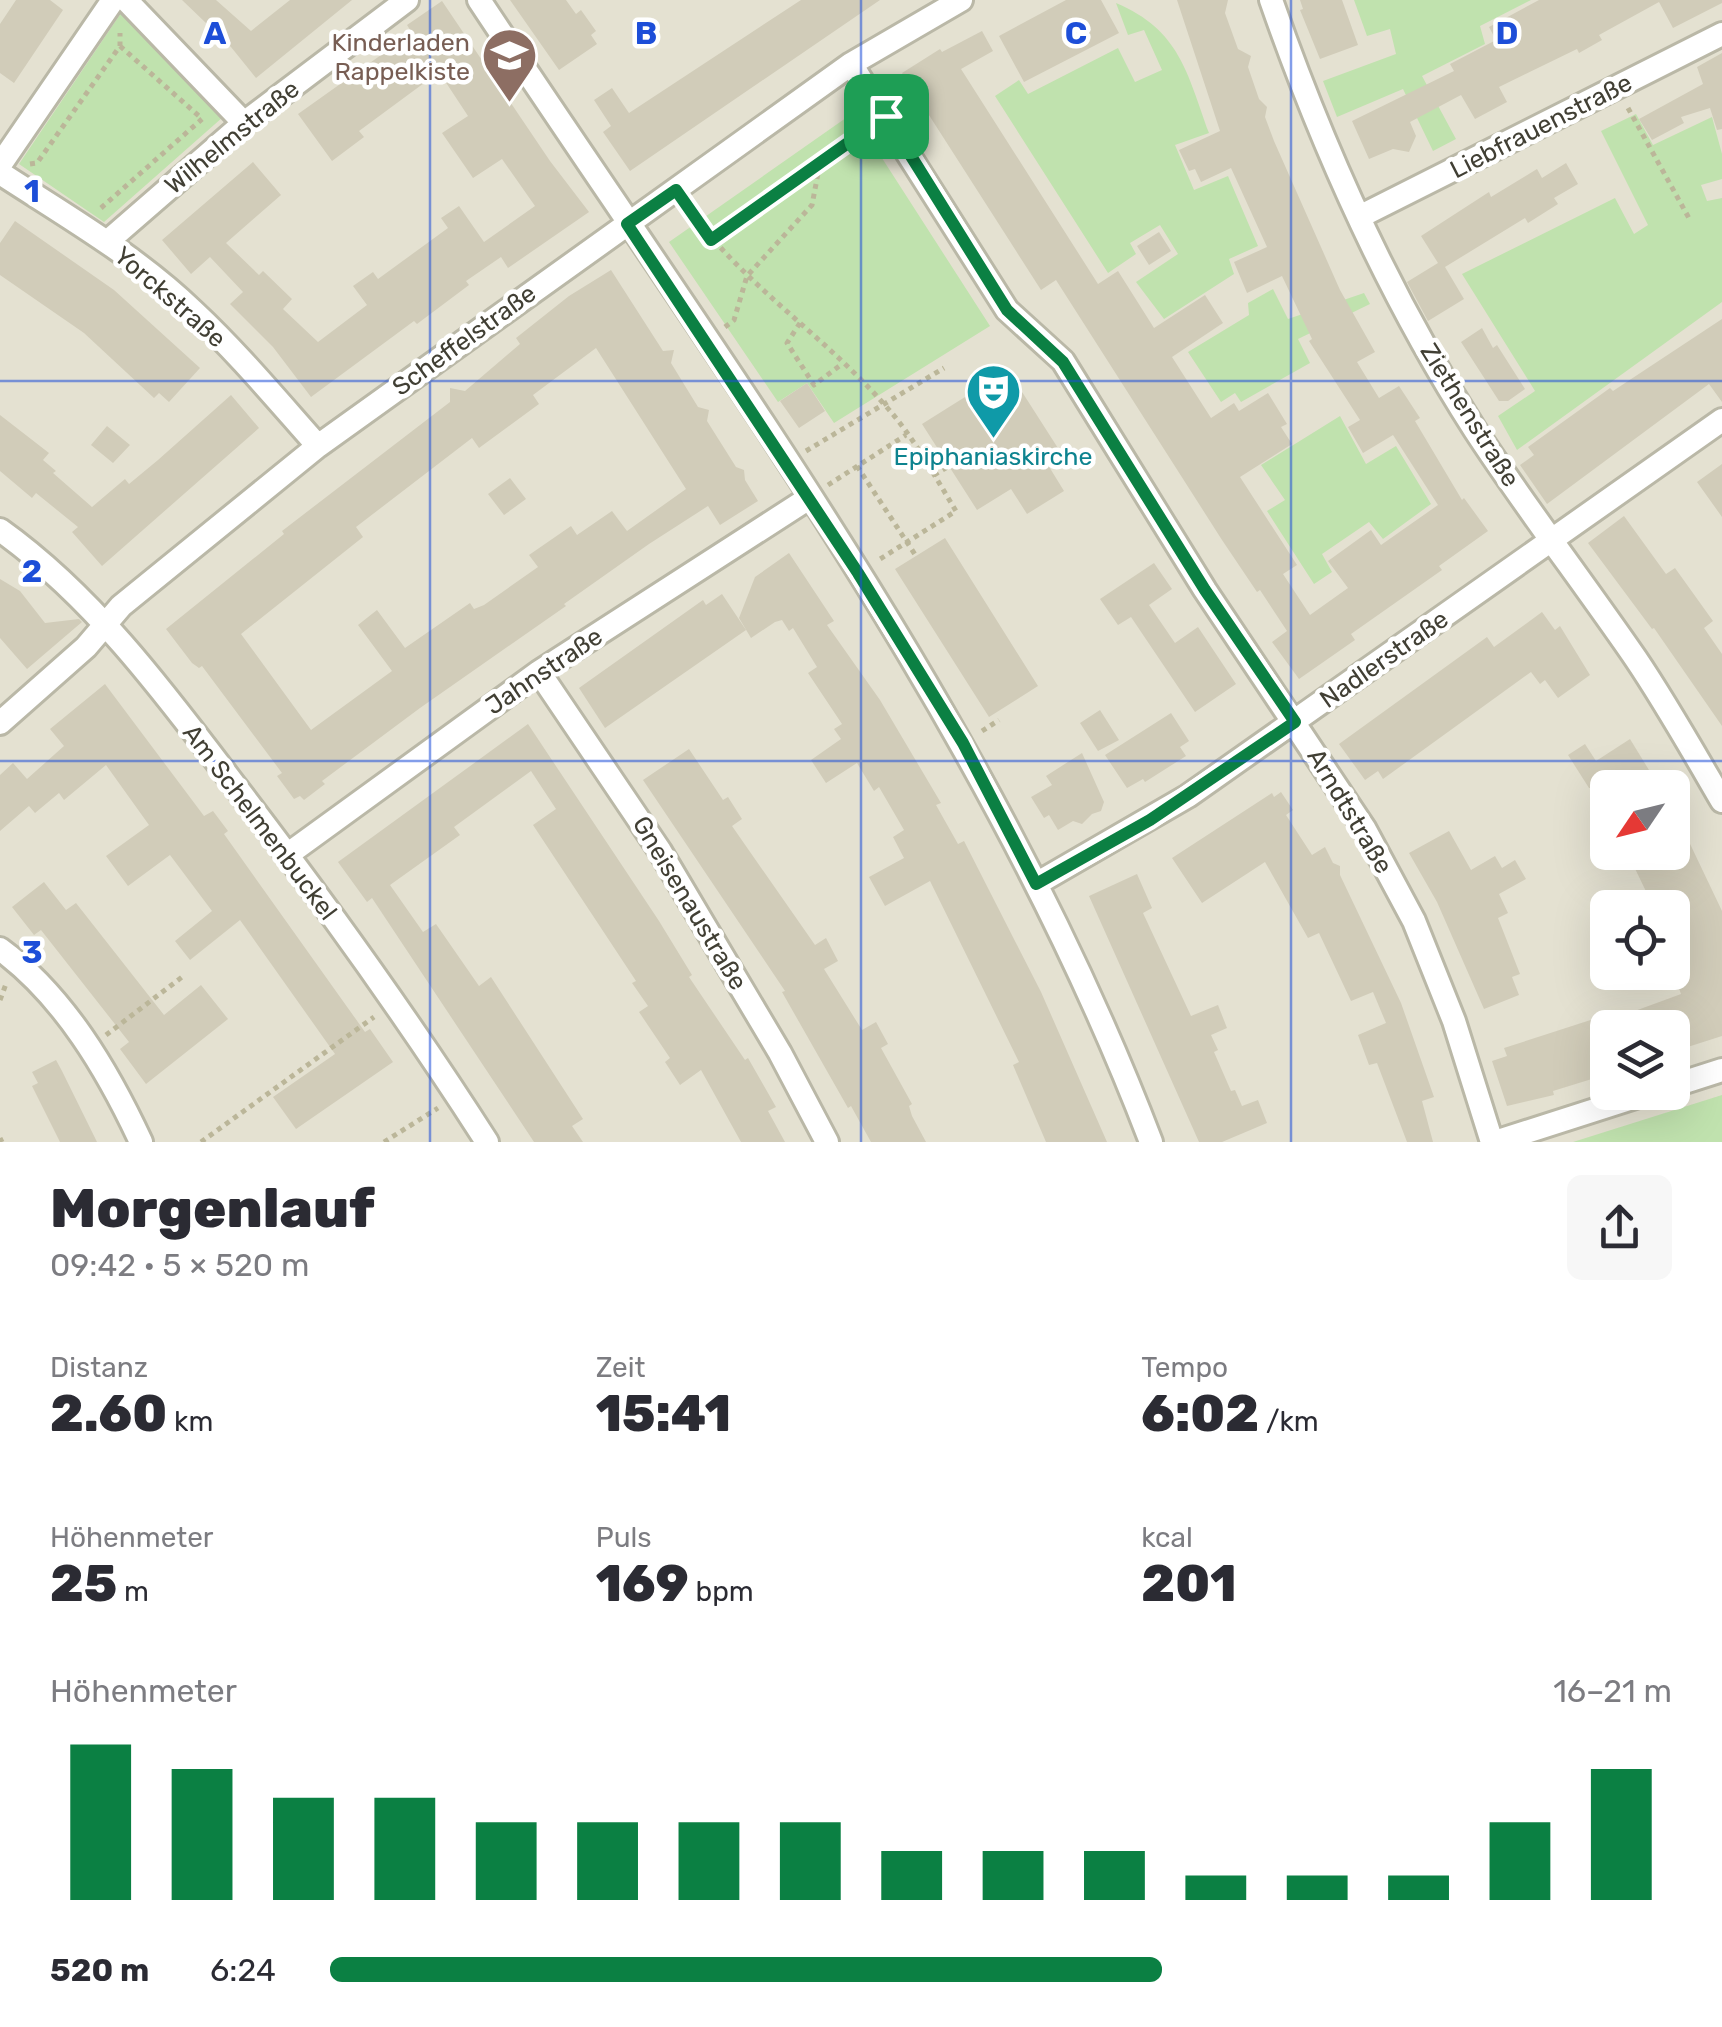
<!DOCTYPE html>
<html lang="de">
<head>
<meta charset="utf-8">
<style>
  :root { --surface:#fff; --page:#f7f7f7; --text:#2b2b33; --muted:#7c7c81; --accent:#0b8043 }
  body { margin:0; font-family:Rubik,sans-serif; background:var(--page); color:var(--text); height:100vh; display:flex; flex-direction:column; font-size:38px; white-space:nowrap }
  * { box-sizing:border-box; margin:0 }
  p { font-size:32px; color:var(--muted) }
  .icon { flex:none; width:55px; height:55px; fill:none; stroke:currentColor; stroke-width:2; stroke-linecap:round; stroke-linejoin:round }
  .map { position:relative; height:1142px; overflow:hidden }
  .drawer { display:flex; flex-direction:column; background:var(--surface); flex:1 }
  .drawer>* { flex:none }
  .needle { width:65px; rotate:235deg }
  .fabs { position:absolute; left:1590px; top:770px; display:grid; gap:20px }
  .fabs a { display:grid; place-items:center; width:100px; height:100px; border-radius:15px; background:var(--surface); box-shadow:0 10px 40px #0002; font-size:50px }
  .pin { position:absolute; display:grid; place-items:center; width:85px; height:85px; color:#fff; margin:-42px; border-radius:20px; box-shadow:0 5px 15px #0006 }
  .round { display:grid; place-items:center; flex:none; width:105px; height:105px; border-radius:15px; background:var(--page) }
  .headline { display:flex; align-items:center; justify-content:space-between; height:170px; padding:0 50px }
  h1 { font-size:55px; font-weight:800; line-height:75px }
  .metrics { display:grid; grid-template-columns:repeat(3,1fr); gap:15px; height:170px; padding:10px 50px }
  .metrics div { display:grid; align-content:center }
  .metrics b { font-size:50px; font-weight:800 }
  .metrics small { font-size:28px; font-weight:400 }
  .metrics p { font-size:28px }
  .chart { height:280px; padding:20px 50px }
  .chart p { display:flex; justify-content:space-between }
  .chart svg { width:100%; height:180px; margin-top:10px; stroke:var(--accent); stroke-width:6 }
  ul { padding:0 50px; list-style:none; font-size:32px }
  li { display:grid; grid-template-columns:160px 120px 1fr; align-items:center; height:75px }
  li i { height:25px; border-radius:12px; background:var(--accent) }
  .map>svg:first-child { display:block }
  .residential { fill:#e4e1d1; fill-rule:evenodd }
  .green { fill:#c0e2ae }
  .building { fill:#d1ccb9; fill-rule:evenodd }
  .lines { fill:none; stroke-linecap:round; stroke-linejoin:round }
  .minor-casing { stroke:#bab8a7; stroke-width:28 }
  .path { stroke:#bbb699; stroke-width:5; stroke-dasharray:5 5; stroke-linecap:butt }
  .minor { stroke:#fff; stroke-width:22 }
  .route-casing { stroke:#fff; stroke-width:20 }
  .route { stroke:#0b8043; stroke-width:12 }
  .grid { fill:none; stroke:#1d4ed8; stroke-width:2.5; stroke-opacity:0.55 }
  .labels { text-anchor:middle; dominant-baseline:central; stroke-width:9; stroke-linejoin:round; paint-order:stroke }
  .education-label { font-size:25px; fill:#785e54; stroke:#fff; text-anchor:end }
  .street-label { font-size:25px; fill:#413f34; stroke:#fff }
  .culture-label { font-size:25px; fill:#0d838f; stroke:#fff }
  .grid-label { font-size:32px; text-anchor:middle; font-weight:bold; fill:#1d4ed8; stroke:#fff; stroke-width:9; stroke-linejoin:round; paint-order:stroke }
</style>
</head>
<body>
<div class="map">
<svg width="1722" height="1142" viewBox="0 0 1722 1142">
  <rect width="100%" height="100%" fill="#f0efe3"/>
  <path class="residential" d="M0 0H1722V1142H0ZM1608 788H1672V852H1608ZM1608 908H1672V972H1608ZM1608 1028H1672V1092H1608Z"/>
  <path class="green" d="M1354 0H1531L1480 26 1485 44 1422 76 1456 139 1433 151 1403 89 1337 117 1323 81 1396 54 1390 29 1367 36Z
    M1116 3C1180 30 1187 73 1209 133L1175 145 1194 190 1228 176 1258 246 1229 259 1234 274 1164 319 1136 282 1178 254 1160 225 1130 243 1136 254 1108 273 995 96 1019 80 1028 94 1118 48 1135 82 1162 70 1144 30 1128 35Z
    M123 10 223 117 104 222 19 164Z
    M853 113 990 326 834 423 807 383 778 402 669 242Z
    M1636 114 1653 145 1712 117 1722 154V179L1701 185 1707 201 1722 198V302L1517 450 1498 416 1535 391 1462 274 1615 198 1634 234 1648 225 1601 131Z
    M1273 289 1288 319 1364 293 1370 304 1298 339 1310 363 1241 402 1235 393 1221 402 1188 352 1249 315 1248 303Z
    M1340 416 1366 464 1396 446 1431 504 1383 539 1369 522 1322 554 1332 572 1314 584 1267 511 1285 500 1261 465Z
    M1722 1095V1142H1573Z"/>
  <path class="building" d="M16 0H50L63 10 14 83 0 73V24Z
    M182 0H216L251 31 290 0H352L256 78 231 47Z
    M510 0H566L576 14 581 10 596 31 591 35 597 44 559 70Z
    M801 0H880L630 171 603 132 611 126 594 100 612 88 629 113Z
    M1066 0H1101L1119 33 1024 82 999 36Z
    M1177 0H1228L1225 13 1238 49 1251 56 1248 67 1259 99 1267 107 1265 117 1274 141 1340 290 1375 352 1357 362 1379 398 1399 386 1420 418 1415 421 1462 500 1464 498 1488 531 1439 566 1442 570 1351 634 1355 640 1299 679 1272 642 1287 631 1260 590 1257 592 1222 540 1056 280 1041 290 902 73 940 49 942 52 982 31 993 51 961 69 1098 284 1118 271 1154 328 1205 295 1223 323 1172 357 1211 418 1234 403 1239 411 1268 393 1287 424 1281 427 1292 444 1240 477 1297 565 1283 574 1310 615 1348 588 1328 561 1371 530 1381 545 1438 505 1393 435 1363 453 1348 427 1360 420 1309 341 1312 339 1282 276 1247 293 1234 262 1267 247 1231 168 1201 182 1195 169 1189 171 1179 150 1220 131Z
    M1300 0H1342L1358 45 1320 59 1300 10 1303 9Z
    M1539 0H1722V3L1673 28 1659 2 1599 35 1602 40 1579 53 1577 49 1499 87 1507 102 1475 119 1461 95 1410 122 1416 136 1409 152 1393 149 1369 159 1352 121 1454 71 1450 64 1496 40 1489 27Z
    M442 1 550 161 589 212 508 268 501 257 466 281 469 285 417 324 414 321 311 397 273 347 230 304 243 292 210 257 191 274 162 240 253 162 281 195 226 243 259 275 263 271 292 299 283 309 318 342 367 305 353 286 373 272 378 279 448 228 441 218 459 206 484 242 535 206 502 159 473 178 442 133 468 116 439 72 359 131 364 137 332 161 298 114 412 33 407 25Z
    M1722 53V129L1717 130 1710 108 1681 117 1684 123 1652 140 1639 119 1703 84 1697 67Z
    M1566 163 1578 184 1554 198 1558 204 1528 223 1525 218 1445 267 1464 299 1428 321 1407 282 1438 263 1421 236 1489 192 1491 197 1537 169 1542 178Z
    M15 221 114 290 200 368 169 402 159 393 154 398 84 333 0 275V243Z
    M1159 232 1171 251 1149 265 1137 246Z
    M611 270 663 351 674 350 671 363 698 407 709 410 707 421 736 467 744 470 745 480 758 501 720 525 708 506 649 544 564 604 566 606 420 708 322 781 325 784 304 800 300 796 294 799 277 776 282 773 202 666 199 668 192 663 166 629 284 534 282 531 450 402V388L465 391 520 344 516 338 569 296ZM596 348 686 489 627 531 612 511 577 535 571 526 529 555 538 567 484 605 474 609 470 603 405 648 377 610 358 625 392 671 311 730 241 634 363 537 356 527 472 438 479 448 539 404 533 395Z
    M1722 319V402L1709 384 1547 504 1520 465 1534 455 1528 447 1610 388 1613 391Z
    M1482 328 1493 348 1497 345 1525 389 1508 401H1499L1461 342Z
    M1008 370 1063 456 1048 465 1064 491 1027 514 1011 489 977 510 922 424Z
    M807 383 825 411 799 428 780 401Z
    M231 395 259 428 102 566 72 532 78 527 36 493 32 498 0 471V415L49 453 43 460 56 471 53 473 92 507 125 479 129 484 158 460Z
    M107 426 130 445 113 463 91 445Z
    M1722 464V517L1697 482Z
    M510 478 526 499 504 515 488 494Z
    M1624 516 1666 574 1675 568 1713 621 1704 628 1722 654V726L1654 628 1652 629 1588 543Z
    M945 538 1038 686 989 717 895 569Z
    M789 553 834 621 827 625 880 700 941 803 936 805 958 844 964 841 1041 992 1107 1142H1046L1013 1065 1019 1062 930 881 885 906 869 877 904 858 893 837 904 830 879 787 874 791 857 763 826 783 811 760 841 739 834 729 842 724 808 673 817 667 793 628 789 631 782 620 775 622 751 638 739 618 755 577Z
    M1154 563 1172 589 1149 605 1175 643 1198 627 1236 684 1195 712 1131 617 1118 625 1100 599Z
    M0 579 20 591 45 623 79 619 82 622 27 669 0 638Z
    M722 594 746 630 605 728 579 688 703 600 706 605Z
    M1542 612 1555 630 1560 626 1590 675 1558 698 1545 680 1540 684 1531 672 1383 779 1378 771 1365 780 1339 744 1487 637 1494 647Z
    M105 684 204 816 213 811 228 831 224 834 365 1032 370 1029 393 1062 296 1129 273 1097 335 1054 240 920 190 960 175 941 212 911 170 855 128 886 106 856 149 825 106 765 64 800 59 793 35 813 29 806 0 831V775L13 763 27 779 64 746 50 729Z
    M1100 710 1119 740 1098 751 1080 723Z
    M1171 713 1189 741 1180 747 1186 756 1145 782 1143 779 1127 788 1105 755Z
    M528 724 659 921 692 975 689 977 745 1060 748 1058 776 1107 768 1111 785 1142H741L701 1070 680 1085 665 1062 670 1058 639 1012 648 1006 632 983 636 981 533 825 556 809 531 771 454 827 460 835 390 885 423 932 436 924 479 986 491 977 583 1119 572 1126 583 1142H534L372 898 367 902 338 862Z
    M1630 739 1660 788H1589L1568 755 1585 744 1596 761Z
    M689 749 723 800 728 797 742 819 732 826 815 945 826 938 838 961 824 969 862 1030 876 1022 888 1044 881 1048 912 1104 909 1106 912 1116 926 1142H871L851 1106 848 1108 782 992 785 991 643 780Z
    M1082 753 1104 802 1101 811 1092 814 1082 824 1073 821 1058 830 1049 815 1044 818 1031 797 1052 785 1046 776Z
    M1281 792 1293 810 1286 815 1312 855 1325 847 1333 863 1340 866V875L1401 1003 1434 1097 1422 1101 1433 1142H1407L1377 1063 1369 1065 1358 1035 1386 1023 1373 992 1351 1001 1319 933 1308 938 1265 862 1202 903 1172 858 1272 793 1274 797Z
    M1672 806 1722 911V1036L1672 1052V1028H1607L1608 1074 1553 1091 1554 1095 1507 1106 1492 1061 1507 1056 1504 1048 1603 1016 1605 1022 1681 994 1672 969V908H1654L1627 852H1672Z
    M1449 831 1471 870 1495 856 1502 868 1515 860 1526 879 1499 894 1508 913 1498 918 1520 974 1512 977 1519 995 1484 1009 1437 902 1409 853Z
    M1137 874 1152 908 1143 913 1191 1016 1218 1005 1227 1028 1211 1035 1218 1050 1214 1052 1231 1091 1235 1090 1242 1106 1258 1100 1267 1123 1222 1142H1199L1089 896Z
    M44 882 66 910 76 903 164 1015 201 985 228 1019 146 1084 120 1049 129 1042 41 930 34 935 12 907Z
    M56 1060 62 1071 97 1142H60L32 1086 38 1083 32 1072Z"/>
  <g class="lines">
    <defs>
      <path id="minor" d="M126 0 244 123
        M479 0C722 367 993 727 1151 1142
        M1271 0C1323 149 1389 296 1475 430 1526 508 1583 582 1636 659 1667 705 1694 753 1722 801
        M851 64 1007 310 1063 361 1205 590 1364 828 1414 921 1454 1021 1492 1142
        M0 165 113 0
        M0 173C66 216 136 256 193 311 238 353 277 400 318 446
        M1359 217 1722 34
        M107 242 244 123 407 0
        M0 530C94 597 167 696 236 787 324 902 409 1020 487 1142
        M539 672 660 851 780 1053 827 1142
        M0 723 86 647 121 606 318 446 851 64 961 0
        M287 855 539 672 809 498
        M1036 884 1188 796 1722 420
        M0 949C64 996 108 1071 141 1142
        M1672 1086 1722 1070
        M1495 1142 1651 1092"/>
    </defs>
    <use href="#minor" class="minor-casing"/>
    <path class="path" d="M120 46 200 117
      M1628 108 1690 220
      M30 164 37 163 120 46V33
      M101 208 202 119
      M689 209C743 284 822 334 883 403 912 434 934 475 956 511L877 561
      M711 240 864 132
      M800 323 787 343 814 385 842 364
      M725 327 734 320 747 276 812 205 820 163
      M806 451 944 368
      M857 466 916 556
      M934 475 949 466
      M828 485 906 435
      M982 731 999 720
      M0 1000 6 984
      M106 1035 182 977
      M0 1138 2 1142
      M201 1142 374 1017
      M384 1142 438 1108"/>
    <use href="#minor" class="minor"/>
  </g>
  <g class="lines">
    <defs>
      <path id="route" d="M886 116 1007 310 1063 362 1205 590 1295 722 1150 820 1036 884 963 743 858 573 627 224 676 190 711 240Z"/>
    </defs>
    <use href="#route" class="route-casing"/>
    <use href="#route" class="route"/>
  </g>
  <path class="grid" d="M430 0V1142M861 0V1142M1291 0V1142M0 381H1722M0 761H1722"/>
  <defs>
    <symbol id="school-pin" viewBox="-11 -11 22 30"><path d="M0 17L-7.5 6A9.5 9.5 0 1 1 7.5 6Z" fill="#8d6e63" stroke="#fff"/><path d="M0-5L7-2L0 1L-7-2ZM-4 1L0 2.5L4 1V4Q0 6-4 4Z" fill="#fff"/></symbol>
    <symbol id="theatre-pin" viewBox="-11 -11 22 30"><path d="M0 17L-7.5 6A9.5 9.5 0 1 1 7.5 6Z" fill="#0f9aa8" stroke="#fff"/><path d="M-5-5.5Q0-4 5-5.5V0Q5 5 0 6Q-5 5-5 0ZM-3.3-2.5H-1v1.5H-3.3ZM1-2.5H3.3v1.5H1ZM-2.8 1Q0 5.5 2.8 1Z" fill="#fff"/></symbol>
  </defs>
  <g fill-rule="evenodd">
    <use href="#school-pin" x="478" y="24" width="63" height="86"/>
    <use href="#theatre-pin" x="962" y="360" width="63" height="86"/>
  </g>
  <g class="labels">
    <g class="education-label">
      <text x="470" y="42">Kinderladen<tspan x="470" dy="29">Rappelkiste</tspan></text>
    </g>
    <g class="street-label">
      <text transform="translate(1541 126) rotate(-27)">Liebfrauenstraße</text>
      <text transform="translate(232 137) rotate(-39)">Wilhelmstraße</text>
      <text transform="translate(170 297) rotate(41)">Yorckstraße</text>
      <text transform="translate(464 340) rotate(-36)">Scheffelstraße</text>
      <text transform="translate(1470 415) rotate(58)">Ziethenstraße</text>
      <text transform="translate(1384 659) rotate(-35)">Nadlerstraße</text>
      <text transform="translate(544 671) rotate(-34)">Jahnstraße</text>
      <text transform="translate(1350 811) rotate(59)">Arndtstraße</text>
      <text transform="translate(260 822) rotate(53)">Am Schelmenbuckel</text>
      <text transform="translate(690 903) rotate(59)">Gneisenaustraße</text>
    </g>
    <g class="culture-label">
      <text x="993" y="456">Epiphaniaskirche</text>
    </g>
  </g>
  <g class="grid-label">
    <text x="215" y="44">A</text>
    <text x="646" y="44">B</text>
    <text x="1076" y="44">C</text>
    <text x="1507" y="44">D</text>
    <text x="32" y="202">1</text>
    <text x="32" y="582">2</text>
    <text x="32" y="963">3</text>
  </g>
</svg>
<div class="fabs">
<a><svg class="needle" viewBox="-14 -14 28 28"><path d="M0-13l5 13h-10z" fill="#e53935"/><path d="M0 13l5-13h-10z" fill="#7c7c81"/></svg></a>
<a><svg class="icon" aria-label="locate" viewBox="0 0 24 24"><circle cx="12" cy="12" r="6"/><path d="M12 2v4M12 18v4M2 12h4M18 12h4"/></svg></a>
<a><svg class="icon" aria-label="layers" viewBox="0 0 24 24"><path d="M12 4l9 5-9 5-9-5zM3 14l9 5 9-5"/></svg></a>
</div>
<div class="pin" style="left:886px;top:116px;background:#1e9e55"><svg class="icon" aria-label="arrive" viewBox="0 0 24 24"><path d="M6 21V4h12l-3 4 3 4H6"/></svg></div>
</div>
<section class="drawer">
<div class="headline"><div><h1>Morgenlauf</h1><p>09:42 · 5 × 520 m</p></div><a class="round"><svg class="icon" aria-label="share" viewBox="0 0 24 24"><path d="M12 15V3M7 8l5-5 5 5M5 13v7h14v-7"/></svg></a></div>
<div class="metrics">
<div><p>Distanz</p><b>2.60<small> km</small></b></div>
<div><p>Zeit</p><b>15:41</b></div>
<div><p>Tempo</p><b>6:02<small> /km</small></b></div>
</div>
<div class="metrics">
<div><p>Höhenmeter</p><b>25<small> m</small></b></div>
<div><p>Puls</p><b>169<small> bpm</small></b></div>
<div><p>kcal</p><b>201</b></div>
</div>
<div class="chart"><p><span>Höhenmeter</span>16–21 m</p>
<svg viewBox="0 0 160 44" preserveAspectRatio="none"><path d="M5 44V6M15 44V12M25 44V19M35 44V19M45 44V25M55 44V25M65 44V25M75 44V25M85 44V32M95 44V32M105 44V32M115 44V38M125 44V38M135 44V38M145 44V25M155 44V12"/></svg>
</div>
<ul>
<li><b>520 m</b>6:24<i style="width:62%"></i></li>
</ul>
</section>
</body>
</html>
